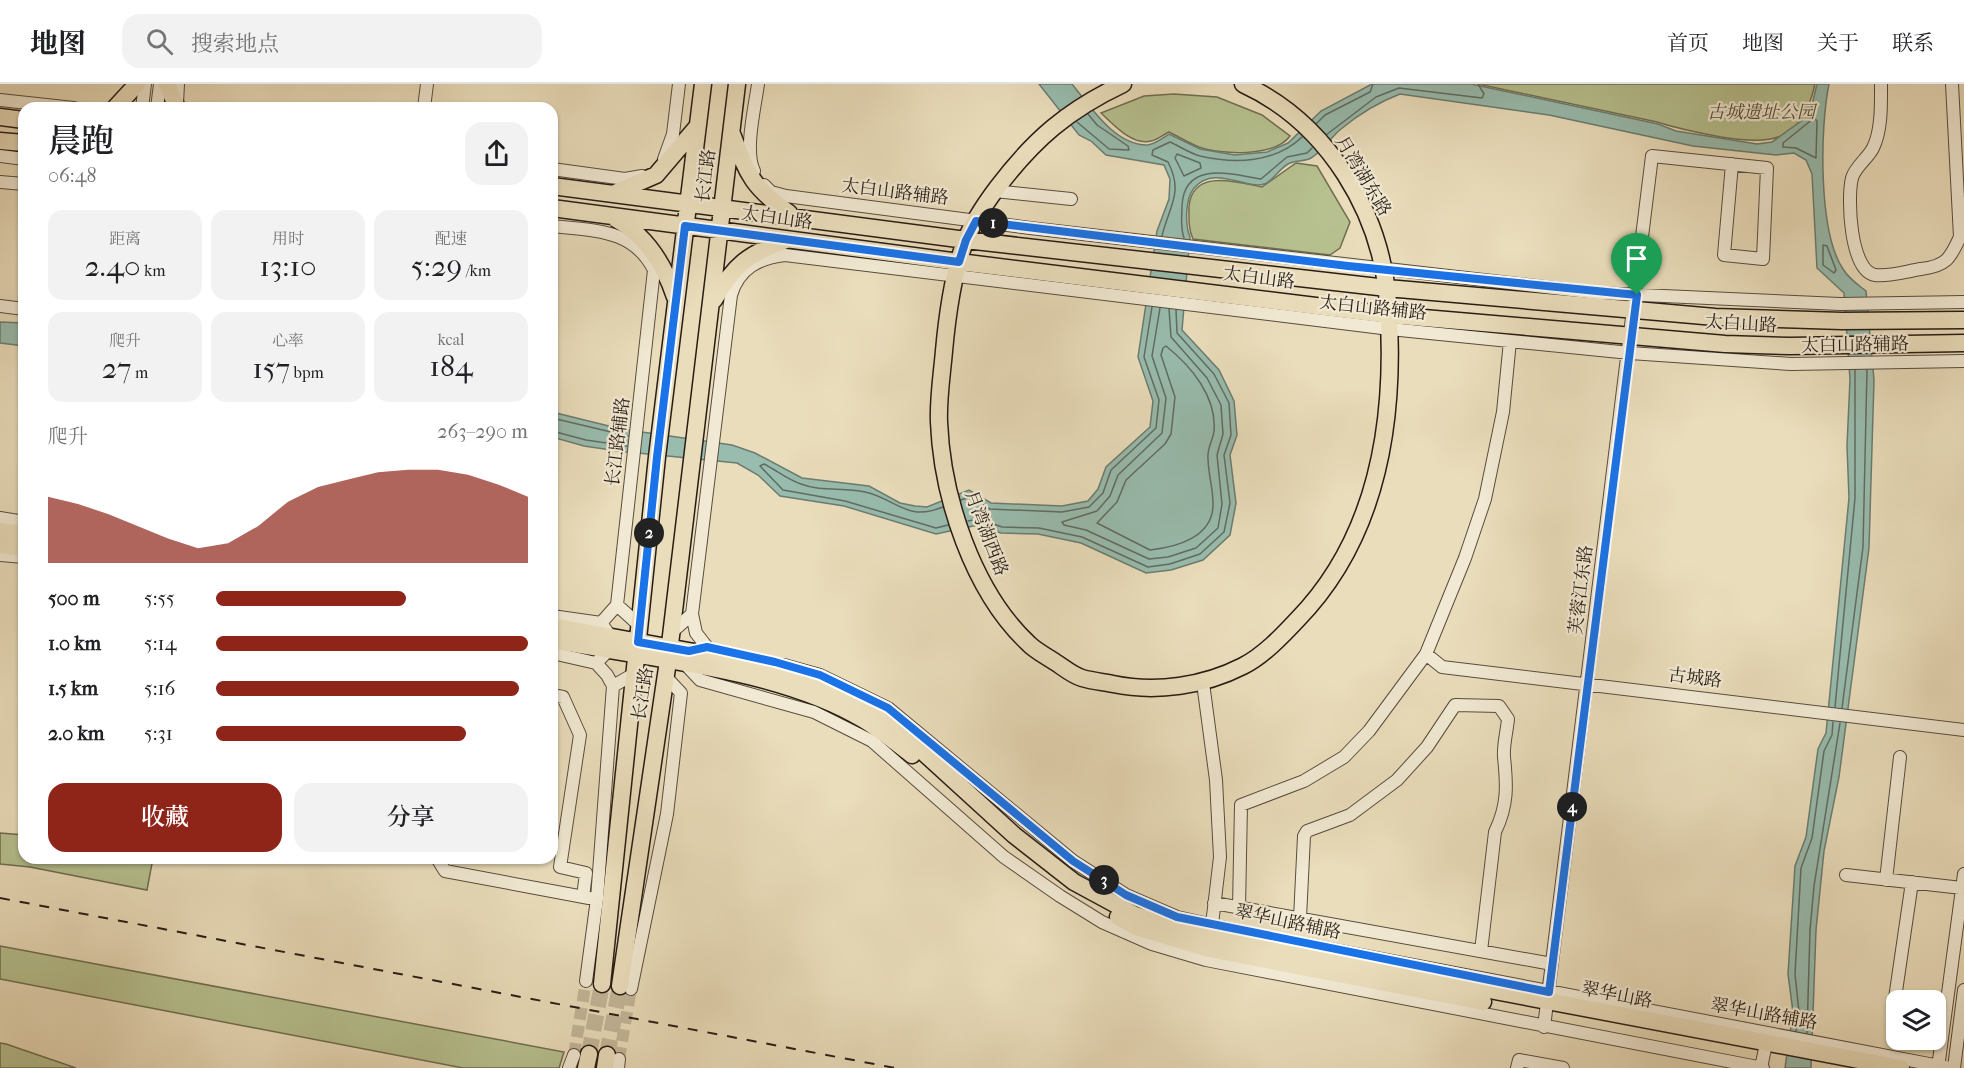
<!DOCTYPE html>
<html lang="zh">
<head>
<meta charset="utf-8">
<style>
  :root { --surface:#fff; --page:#f2f2f2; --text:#202124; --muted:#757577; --line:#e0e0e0; --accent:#8f2418 }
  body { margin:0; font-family:"IM FELL French Canon","Noto Serif SC",serif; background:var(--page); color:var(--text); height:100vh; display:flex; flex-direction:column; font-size:22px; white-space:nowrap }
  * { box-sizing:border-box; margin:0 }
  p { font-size:20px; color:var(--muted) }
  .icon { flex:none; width:33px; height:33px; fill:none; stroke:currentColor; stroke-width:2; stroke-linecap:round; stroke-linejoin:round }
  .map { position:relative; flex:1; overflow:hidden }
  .sheet { position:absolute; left:18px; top:18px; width:540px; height:762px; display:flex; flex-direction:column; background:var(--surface); border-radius:18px; box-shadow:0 2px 4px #0004 }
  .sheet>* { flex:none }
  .fabs { position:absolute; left:1886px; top:906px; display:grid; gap:12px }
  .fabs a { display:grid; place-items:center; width:60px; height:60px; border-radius:12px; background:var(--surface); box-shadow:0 2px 4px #0004; font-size:30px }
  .pin { position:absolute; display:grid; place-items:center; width:51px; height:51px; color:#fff; margin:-62px -26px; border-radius:50% 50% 50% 0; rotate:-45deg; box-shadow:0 0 6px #0007 }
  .pin .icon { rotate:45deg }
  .km { position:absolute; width:30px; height:30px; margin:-15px; border-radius:50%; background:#222; color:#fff; font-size:16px; line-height:30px; text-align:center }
  .round { display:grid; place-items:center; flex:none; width:63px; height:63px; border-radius:18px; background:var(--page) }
  .summary { display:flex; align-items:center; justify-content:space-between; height:102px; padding:0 30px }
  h1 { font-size:33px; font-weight:600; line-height:45px }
  .figures { display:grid; grid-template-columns:repeat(3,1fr); gap:9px; height:102px; padding:6px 30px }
  .figures div { display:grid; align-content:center; border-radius:15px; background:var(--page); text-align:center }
  .figures b { font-size:30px; font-weight:600 }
  .figures small { font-size:16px; font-weight:400 }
  .figures p { font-size:16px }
  .chart { height:168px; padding:12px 30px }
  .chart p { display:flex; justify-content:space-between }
  .chart svg { width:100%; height:108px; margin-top:6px; fill:var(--accent); opacity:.7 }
  .action { display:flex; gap:12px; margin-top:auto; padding:12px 30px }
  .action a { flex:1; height:69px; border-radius:18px; background:var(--accent); color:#fff; font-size:24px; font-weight:600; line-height:69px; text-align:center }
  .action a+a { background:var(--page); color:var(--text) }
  ul { padding:0 30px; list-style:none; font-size:20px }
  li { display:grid; grid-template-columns:96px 72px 1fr; align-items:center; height:45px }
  li i { height:15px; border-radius:8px; background:var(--accent) }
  header { display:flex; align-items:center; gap:36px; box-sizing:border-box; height:84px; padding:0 30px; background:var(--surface); border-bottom:2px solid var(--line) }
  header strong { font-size:28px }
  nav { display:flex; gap:33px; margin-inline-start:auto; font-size:21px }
  .search { width:420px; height:54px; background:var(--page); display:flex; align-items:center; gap:15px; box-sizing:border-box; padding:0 21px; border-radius:18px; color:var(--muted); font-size:22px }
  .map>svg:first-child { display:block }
  .green { fill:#b7c190; stroke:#706e52; stroke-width:1.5 }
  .water { fill:#98bcae; stroke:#6b7c71; stroke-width:1.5 }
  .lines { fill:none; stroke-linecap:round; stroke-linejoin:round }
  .shore { stroke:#606c62; stroke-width:1.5 }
  .minor-tunnel { stroke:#c3b69a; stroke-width:12; stroke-dasharray:12 6; stroke-linecap:butt }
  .major-tunnel { stroke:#c3b69a; stroke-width:16; stroke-dasharray:16 8; stroke-linecap:butt }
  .minor-casing { stroke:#584c3e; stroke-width:14 }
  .major-casing { stroke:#281c15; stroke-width:19 }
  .minor { stroke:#f1e9d3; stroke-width:12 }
  .major { stroke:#eaddbb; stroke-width:16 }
  .rail { stroke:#281c15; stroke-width:2; stroke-dasharray:10 10; stroke-linecap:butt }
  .route-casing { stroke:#fff; stroke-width:12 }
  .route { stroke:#1a73e8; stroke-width:8 }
  .labels { text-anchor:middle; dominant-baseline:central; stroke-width:4.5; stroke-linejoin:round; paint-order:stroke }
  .park-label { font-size:18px; font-style:italic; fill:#534e3a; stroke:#f1e9d3 }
  .street-label { font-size:18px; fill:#281c15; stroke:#f1e9d3 }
</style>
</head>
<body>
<header>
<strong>地图</strong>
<div class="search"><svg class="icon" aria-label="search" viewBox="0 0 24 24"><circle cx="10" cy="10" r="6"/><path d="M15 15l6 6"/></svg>搜索地点</div>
<nav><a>首页</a><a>地图</a><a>关于</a><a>联系</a></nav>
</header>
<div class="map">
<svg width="1964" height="984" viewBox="0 0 1964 984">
  <rect width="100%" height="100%" fill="#eaddbb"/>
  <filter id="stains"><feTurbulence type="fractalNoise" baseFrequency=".00333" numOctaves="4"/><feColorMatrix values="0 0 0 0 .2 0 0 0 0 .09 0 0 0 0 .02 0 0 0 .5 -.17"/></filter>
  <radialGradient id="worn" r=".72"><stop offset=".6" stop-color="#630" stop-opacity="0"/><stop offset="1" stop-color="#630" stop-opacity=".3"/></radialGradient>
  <path class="green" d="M1478 0H1815C1802 58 1773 61 1721 53 1699 49 1679 45 1657 38Z
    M1174 10 1217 13 1262 31 1290 52C1275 73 1221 71 1199 63 1189 59 1179 53 1169 48 1163 51 1157 56 1151 57 1132 62 1113 40 1101 29L1144 12Z
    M1296 79 1317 82 1350 138 1340 164 1330 171 1193 155C1188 144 1189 134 1189 123 1192 84 1237 98 1262 103Z
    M0 749 24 751V774H153L147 806 30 783 0 780Z
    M0 862 564 968 559 984H463L0 895Z
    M0 959 6 960 76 984H0Z"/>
  <path class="water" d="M1039 0H1072C1090 22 1115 62 1148 61 1155 60 1163 54 1169 50L1200 65 1235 71 1267 68 1288 59 1321 27 1372 0H1471L1658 40 1676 47 1757 60 1772 58 1804 35 1811 25 1817 0H1829C1820 43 1818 148 1843 185 1849 195 1857 200 1866 207L1874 296 1869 464 1839 693 1824 767 1816 846 1811 984H1785L1793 928 1788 890 1795 782 1806 753 1818 665 1826 649 1849 414 1847 362 1850 295 1844 209 1817 184 1812 90 1806 76 1794 69 1776 71 1693 62 1549 31 1400 10C1379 18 1359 30 1341 45 1331 53 1322 68 1311 74 1304 78 1295 76 1288 80 1279 85 1273 97 1264 100 1246 106 1214 80 1194 104 1185 115 1185 141 1190 153L1182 246 1219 286 1234 317 1237 351 1230 371 1236 419 1230 451 1203 476 1171 486 1146 489 1081 459 1038 450 1001 449 978 441 936 450 844 422 780 412 758 391 737 379 618 367 584 362 552 353V328L621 345 732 361 755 369 802 394 869 402 900 419 915 422 927 423 969 406 991 419 1062 422 1088 417 1098 405 1106 383 1150 343 1153 317 1138 273 1157 147 1169 115 1170 95 1164 81 1106 71 1091 57 1079 51Z
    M0 238 24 239V262L0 259Z"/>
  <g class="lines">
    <path class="shore" d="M1814 34 1817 37 1816 74 1796 64 1783 63V59Z
      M1077 38 1109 65 1129 66 1128 62 1097 41 1088 30
      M1316 40 1325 31 1370 8 1373 0
      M1326 51 1376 13 1399 4 1482 14 1484 10 1478 0
      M1177 70 1200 79 1201 84 1184 92 1175 74Z
      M1162 152C1169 122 1184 109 1168 78L1152 71 1153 66 1170 58C1179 62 1189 69 1200 72 1235 80 1275 79 1302 53
      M1184 154C1180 143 1182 133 1182 122 1184 76 1232 90 1261 95L1287 73 1307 69 1312 64
      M1823 161 1827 162 1836 186 1834 189 1823 181Z
      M1160 224 1152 272 1166 314 1162 349 1118 391 1110 412 1097 427 1062 438 1064 441 1086 446 1149 475 1168 473 1196 464 1218 444 1222 420 1217 371 1223 350 1221 321 1207 294 1171 253 1169 225
      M1166 262C1191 282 1217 313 1214 347 1213 356 1207 364 1208 374 1208 389 1213 404 1213 419 1214 453 1177 463 1150 466L1097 439 1117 418 1126 396 1165 360 1171 350 1175 313 1161 271 1163 264Z
      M552 334 628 352
      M552 347 586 356 627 362
      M961 416 969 413 990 425 1062 428 1089 423 1103 409 1111 386 1156 344 1159 316 1144 273 1152 223
      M943 423C906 438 897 415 865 408 844 403 821 408 801 400 788 396 776 386 764 380L760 382 783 406 845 417 936 444 948 441
      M968 437 979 435 1002 443 1039 444 1082 453 1148 483 1170 480 1200 470 1224 448 1230 419 1224 371 1231 351 1229 319 1214 290 1177 249 1176 226
      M1835 623 1855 414V286
      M1842 624 1863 463 1867 286
      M1796 947 1799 928 1795 890 1801 784 1812 754 1824 667 1832 651 1833 638
      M1807 949 1810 846 1814 802 1840 639"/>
    <path class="minor-tunnel" d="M574 971 586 897
      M619 975 631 905"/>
    <path class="major-tunnel" d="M589 970 602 900
      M607 971 620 902"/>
    <defs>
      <path id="minor" d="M1881 0C1881 19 1882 46 1873 64 1868 74 1855 83 1852 94 1847 114 1850 187 1875 191 1888 193 1908 187 1921 185 1946 182 1950 175 1960 153L1952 0
        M0 16 74 24
        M177 20 178 0
        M142 24 145 0
        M157 24 160 0
        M424 24 427 0
        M0 72 24 75
        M664 75 673 50 679 0
        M552 85 625 95 642 92
        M754 87C744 67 755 23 758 0
        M0 98 24 100
        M764 101 771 108 786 112 1030 144 1597 209 1840 220 1964 218
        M995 107 1071 115
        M552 142C593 147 633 144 654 186L617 521 640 542
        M0 222 24 225
        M0 434 24 438
        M0 471 24 473
        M692 530 696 549 707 563
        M552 532 601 539 611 553
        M601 539 617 521
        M672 548 692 530 731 211C739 184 759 174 785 171L1390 245 1630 269 1791 280 1964 277
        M552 569 596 579 608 567
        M1426 570 1442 583 1964 646
        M596 579 607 591 613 602
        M685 580 700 596 814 628 872 657 1004 773 1060 812 1102 838 1152 860 1206 876 1763 984
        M784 581 820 591 888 624 1073 777 1126 811 1177 833 1262 852 1950 984
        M1203 599 1216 696 1220 773 1211 849
        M552 611 563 613 580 651 560 783 586 789 583 813
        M437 774 445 787 589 814
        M1846 791 1962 804
        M1886 796 1900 673
        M1214 819 1552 880
        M1239 823 1241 721 1304 697 1344 673 1369 647 1426 570 1465 474 1485 415 1503 328 1510 257
        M1300 834 1304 752 1307 747 1350 731 1397 696 1427 663 1455 621 1499 622 1508 635C1507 647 1503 661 1504 673 1507 702 1508 721 1495 748L1481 867
        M586 897 597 815 613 602 634 590
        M631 905 667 730 681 609 665 592
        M1894 921 1912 798
        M1544 943 1652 72 1767 84 1763 175 1724 171 1732 80
        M569 984 574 971
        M618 984 619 975
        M1517 984 1519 976 1563 984
        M1761 984 1768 950
        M1938 984 1964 790
        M1954 984 1964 906"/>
      <path id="major" d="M167 0 177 24
        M1123 0C1068 26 1034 55 997 104 985 120 972 139 965 158 953 189 947 234 944 267 942 290 938 315 939 338 942 413 973 508 1029 560 1036 567 1046 572 1055 578 1063 583 1072 591 1082 594 1092 597 1103 598 1113 600 1156 609 1204 602 1243 582 1263 572 1282 552 1297 536 1379 452 1396 333 1388 220 1382 129 1328 39 1243 0
        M115 24 137 0
        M0 33 24 36
        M732 50C748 91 752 103 789 129
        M0 57 24 59
        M552 102 966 156 1387 204 1715 233 1842 237 1964 236
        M617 108 656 91 697 43
        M552 124 959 178 1389 231 1725 260 1790 262 1964 259
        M616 135C647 152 664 180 675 213
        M714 216C734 181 748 170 786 156
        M0 447 24 450
        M0 461 24 464
        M552 542 760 580 834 606 889 637 1014 751 1074 798 1135 831 1210 853 1901 984
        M552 556C649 575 780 585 864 636 881 646 896 659 912 671
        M1118 833 1136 843 1209 865 1483 918
        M602 900 657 373 703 0
        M620 902 668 577 737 0
        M586 984 589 970
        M605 984 607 971"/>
    </defs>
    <use href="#minor" class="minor-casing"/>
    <use href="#major" class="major-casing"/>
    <use href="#minor" class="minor"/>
    <use href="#major" class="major"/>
    <path class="rail" d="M0 814 895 984"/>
  </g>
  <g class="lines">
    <defs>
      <path id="route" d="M976 137 1348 182 1637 211 1549 908 1177 833 1126 811 1073 777 888 624 820 591 775 578 707 563 689 567 638 558 657 373 685 142 959 178 966 156Z"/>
    </defs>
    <use href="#route" class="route-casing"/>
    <use href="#route" class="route"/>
  </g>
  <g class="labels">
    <g class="park-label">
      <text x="1761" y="28">古城遗址公园</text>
    </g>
    <g class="street-label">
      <text transform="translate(706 92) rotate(-83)">长江路</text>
      <text transform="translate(1363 92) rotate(59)">月湾湖东路</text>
      <text transform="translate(895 108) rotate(7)">太白山路辅路</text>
      <text transform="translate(777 134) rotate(8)">太白山路</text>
      <text transform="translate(1259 194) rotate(7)">太白山路</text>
      <text transform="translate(1373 224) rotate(6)">太白山路辅路</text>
      <text transform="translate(1741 240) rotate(3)">太白山路</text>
      <text transform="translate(1855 261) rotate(-1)">太白山路辅路</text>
      <text transform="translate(618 358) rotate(-83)">长江路辅路</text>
      <text transform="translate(986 449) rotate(69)">月湾湖西路</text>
      <text transform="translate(1581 506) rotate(-83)">芙蓉江东路</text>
      <text transform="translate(1695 594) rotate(7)">古城路</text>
      <text transform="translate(643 610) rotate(-81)">长江路</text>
      <text transform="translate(1288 838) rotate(12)">翠华山路辅路</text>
      <text transform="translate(1617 911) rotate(11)">翠华山路</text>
      <text transform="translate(1764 930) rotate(10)">翠华山路辅路</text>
    </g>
  </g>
  <rect width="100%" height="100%" filter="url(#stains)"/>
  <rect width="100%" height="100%" fill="url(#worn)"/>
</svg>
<div class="fabs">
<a><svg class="icon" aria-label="layers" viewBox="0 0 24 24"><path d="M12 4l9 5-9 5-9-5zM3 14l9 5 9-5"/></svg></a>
</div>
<div class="pin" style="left:1637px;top:211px;background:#1e9e55"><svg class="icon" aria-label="arrive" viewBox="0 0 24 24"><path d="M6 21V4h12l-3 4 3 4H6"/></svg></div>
<b class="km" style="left:993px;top:139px">1</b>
<b class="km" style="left:649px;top:449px">2</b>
<b class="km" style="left:1104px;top:796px">3</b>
<b class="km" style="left:1572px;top:723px">4</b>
<section class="sheet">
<div class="summary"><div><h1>晨跑</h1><p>06:48</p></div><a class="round"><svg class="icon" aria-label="share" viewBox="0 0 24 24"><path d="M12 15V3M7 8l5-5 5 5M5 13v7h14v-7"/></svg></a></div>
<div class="figures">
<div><p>距离</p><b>2.40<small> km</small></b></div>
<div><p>用时</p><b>13:10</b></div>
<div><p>配速</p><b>5:29<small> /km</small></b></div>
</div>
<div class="figures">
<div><p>爬升</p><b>27<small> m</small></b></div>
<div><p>心率</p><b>157<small> bpm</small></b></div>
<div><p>kcal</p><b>184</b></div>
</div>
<div class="chart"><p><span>爬升</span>263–290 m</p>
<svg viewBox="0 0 160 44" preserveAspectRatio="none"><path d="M0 44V17L10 20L20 24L30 29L40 34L50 38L60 36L70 29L80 19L90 13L100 10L110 7L120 6L130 6L140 8L150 12L160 17V44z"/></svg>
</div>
<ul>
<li><b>500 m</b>5:55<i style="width:61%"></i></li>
<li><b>1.0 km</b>5:14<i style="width:100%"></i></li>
<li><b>1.5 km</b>5:16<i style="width:97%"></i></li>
<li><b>2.0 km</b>5:31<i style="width:80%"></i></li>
</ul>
<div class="action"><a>收藏</a><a>分享</a></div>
</section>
</div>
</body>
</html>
